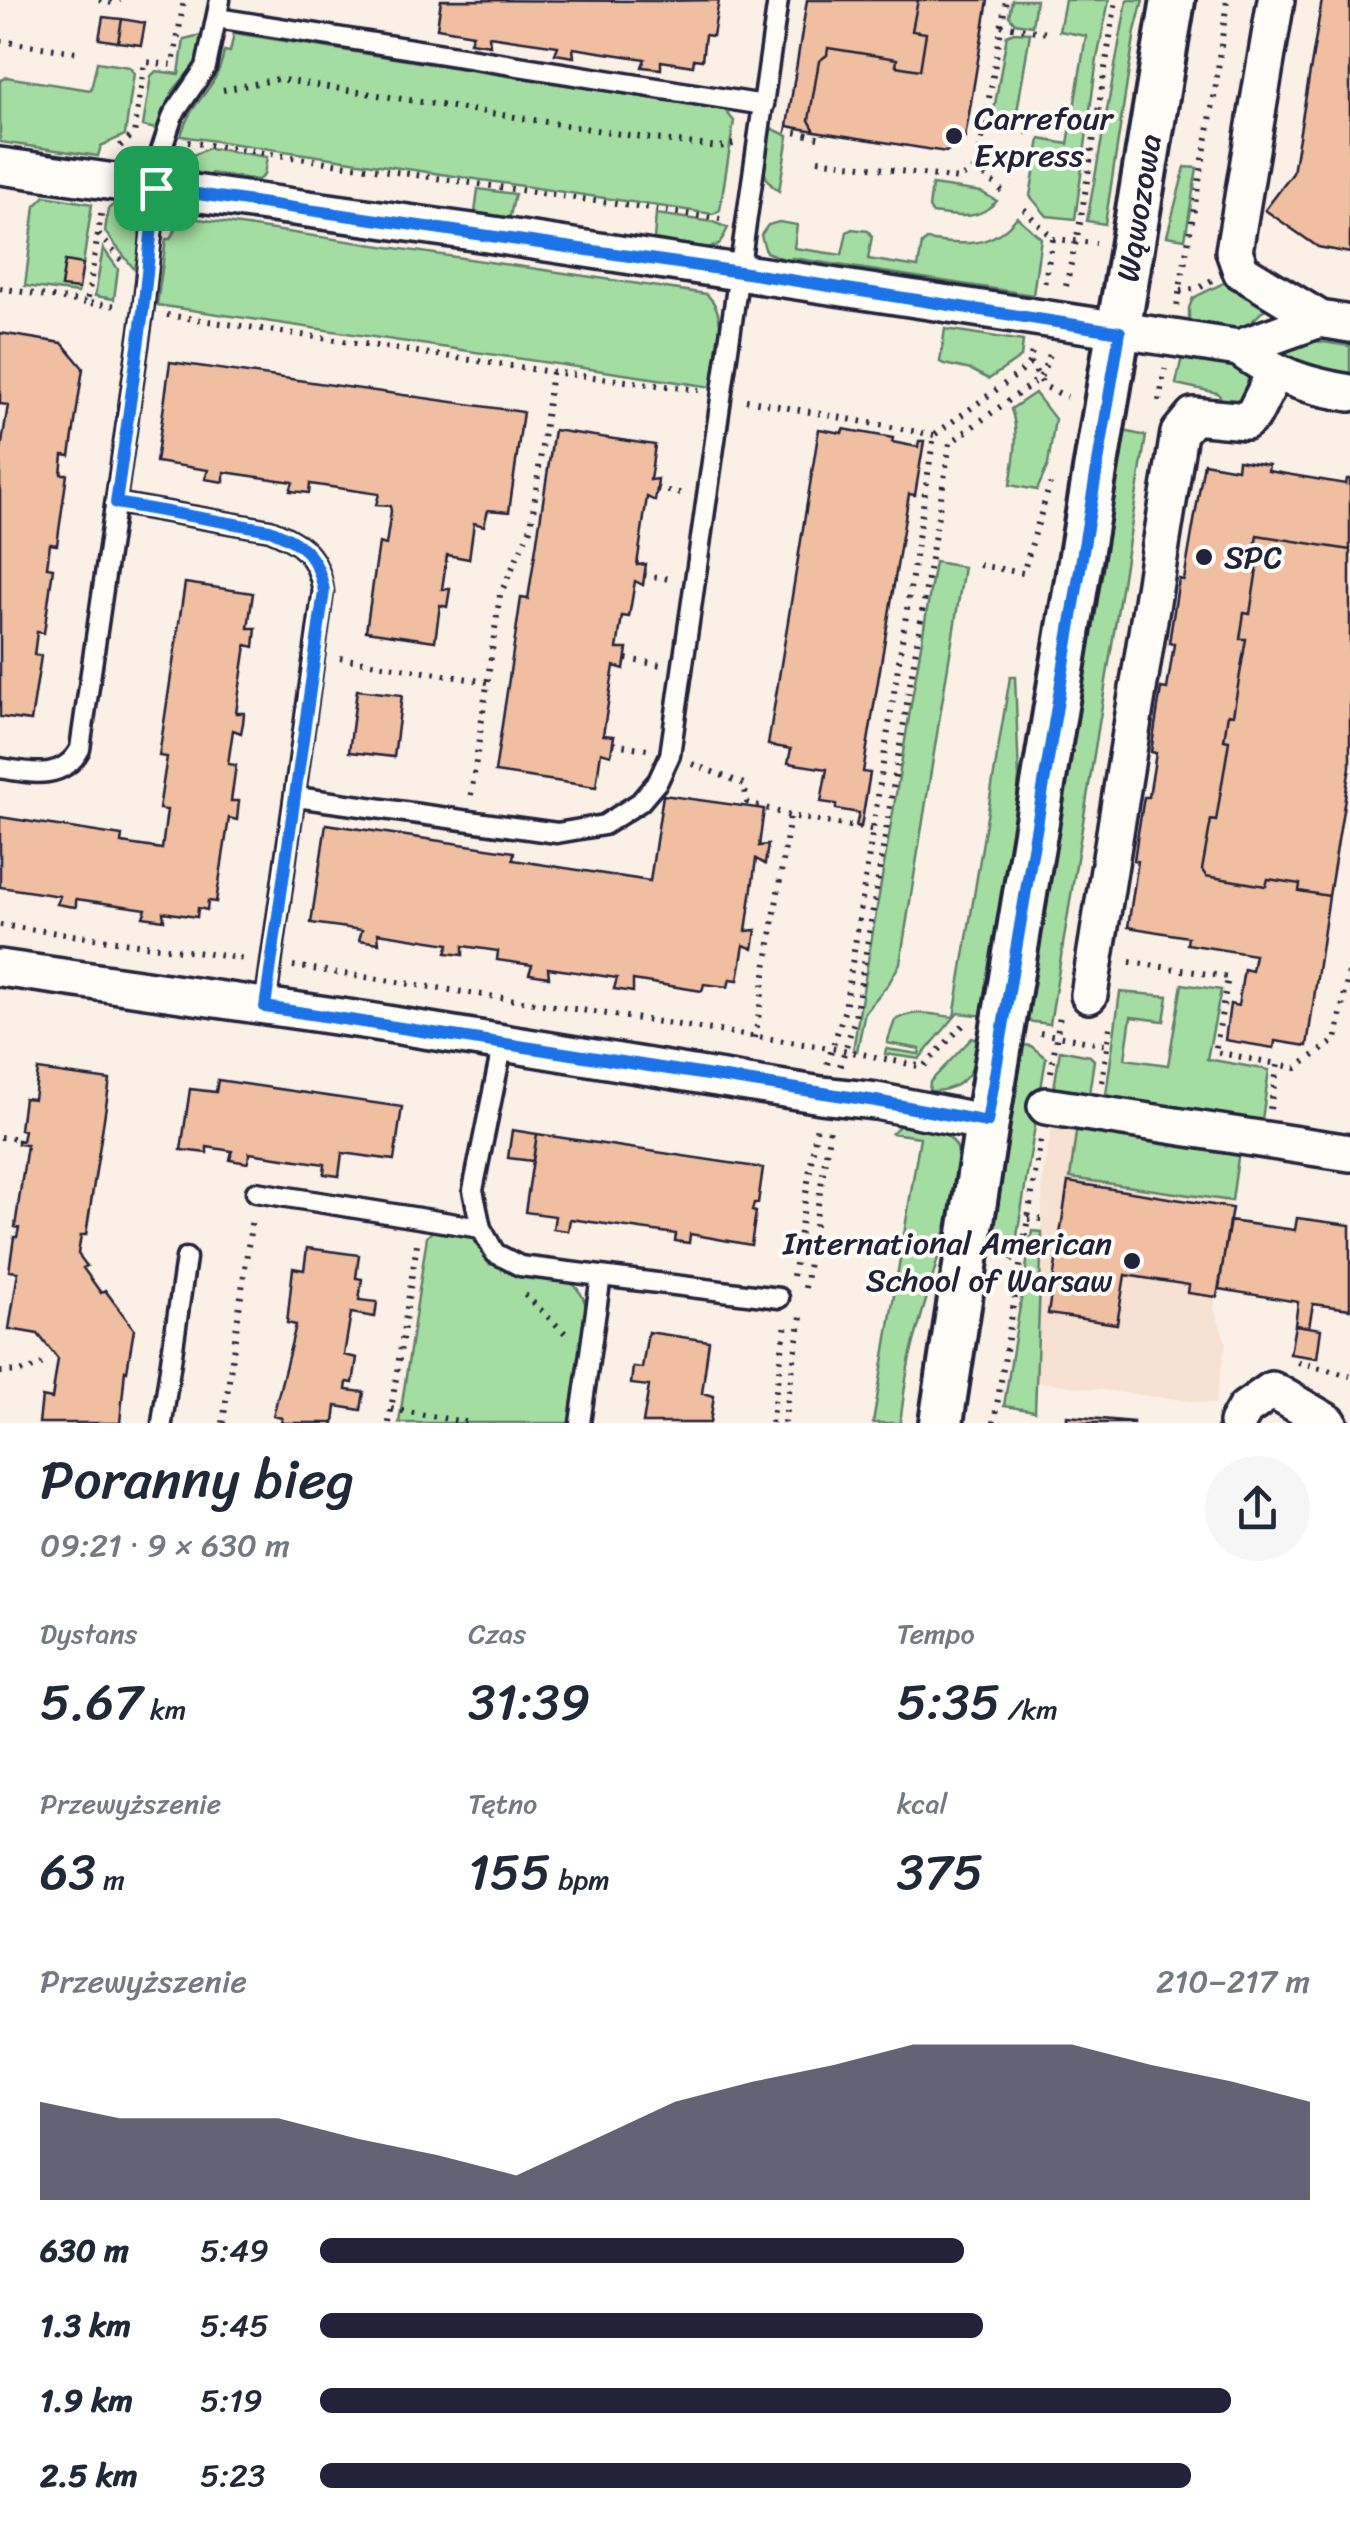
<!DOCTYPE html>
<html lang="pl">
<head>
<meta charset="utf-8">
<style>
  :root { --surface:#fff; --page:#f6f6f7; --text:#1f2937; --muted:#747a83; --accent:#22223b }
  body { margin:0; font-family:Sriracha,sans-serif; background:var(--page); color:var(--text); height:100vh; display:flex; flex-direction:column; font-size:38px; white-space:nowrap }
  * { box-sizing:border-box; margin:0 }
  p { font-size:32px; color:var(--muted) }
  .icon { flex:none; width:55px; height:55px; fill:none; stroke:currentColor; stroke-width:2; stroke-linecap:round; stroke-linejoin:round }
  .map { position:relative; height:1423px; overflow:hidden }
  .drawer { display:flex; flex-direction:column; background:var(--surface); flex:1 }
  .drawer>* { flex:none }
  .pin { position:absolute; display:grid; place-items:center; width:85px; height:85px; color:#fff; margin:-42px; border-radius:20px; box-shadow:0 5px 15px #0006 }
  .round { display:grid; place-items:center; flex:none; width:105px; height:105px; border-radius:52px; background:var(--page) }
  .headline { display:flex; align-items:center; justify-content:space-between; height:170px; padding:0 40px }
  h1 { font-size:55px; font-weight:600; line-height:75px }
  .figures { display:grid; grid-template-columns:repeat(3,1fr); gap:15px; height:170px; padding:10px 40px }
  .figures div { display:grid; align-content:center }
  .figures b { font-size:50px; font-weight:600 }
  .figures small { font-size:28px; font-weight:400 }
  .figures p { font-size:28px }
  .chart { height:280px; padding:20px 40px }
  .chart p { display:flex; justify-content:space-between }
  .chart svg { width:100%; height:180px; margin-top:10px; fill:var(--accent); opacity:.7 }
  ul { padding:0 40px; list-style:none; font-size:32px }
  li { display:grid; grid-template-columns:160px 120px 1fr; align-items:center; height:75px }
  li i { height:25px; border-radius:12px; background:var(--accent) }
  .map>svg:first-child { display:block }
  .built { fill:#f7e1d1 }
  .green { fill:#a4dda1; stroke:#63806e; stroke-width:2.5 }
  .building { fill:#f0bfa1; stroke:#22223b; stroke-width:2.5 }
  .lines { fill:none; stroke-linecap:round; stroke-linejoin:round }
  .service-casing { stroke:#22223b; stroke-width:25 }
  .minor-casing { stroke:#22223b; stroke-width:42 }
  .tertiary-casing { stroke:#22223b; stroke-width:50 }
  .path { stroke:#22223b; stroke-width:6; stroke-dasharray:2.5 8; stroke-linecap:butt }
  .service { stroke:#fdfcf7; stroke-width:18 }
  .minor { stroke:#fdfcf7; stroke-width:35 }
  .tertiary { stroke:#fdfcf7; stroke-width:42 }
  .route-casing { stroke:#fff; stroke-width:20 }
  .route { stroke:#1a73e8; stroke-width:12 }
  .poi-dot { fill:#22223b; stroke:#fdfcf7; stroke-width:4 }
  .labels { text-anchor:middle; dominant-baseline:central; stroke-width:8; stroke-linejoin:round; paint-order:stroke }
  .poi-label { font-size:32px; fill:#22223b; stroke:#fdfcf7; text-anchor:start }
  .street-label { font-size:32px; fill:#22223b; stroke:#fdfcf7 }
</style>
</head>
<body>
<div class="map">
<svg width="1350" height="1423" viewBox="0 0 1350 1423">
  <rect width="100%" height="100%" fill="#faf0e6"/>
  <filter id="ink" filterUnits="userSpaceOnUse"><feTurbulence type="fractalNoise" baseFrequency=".01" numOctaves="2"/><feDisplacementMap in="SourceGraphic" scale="20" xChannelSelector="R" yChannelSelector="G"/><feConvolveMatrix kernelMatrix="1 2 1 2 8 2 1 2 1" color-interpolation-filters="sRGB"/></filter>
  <g filter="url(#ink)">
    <path class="built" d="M1053 1122 1239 1150 1214 1309 1226 1343 1215 1404 1038 1382 1043 1173Z"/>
    <path class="green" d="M1012 0H1036L1032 26 1015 23 1009 16Z
      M1065 0H1109L1097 59 1075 219 1047 216 1030 196 1040 139 1068 144 1086 36 1059 31Z
      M1127 0H1143L1135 31 1105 224 1087 221Z
      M1014 32 1030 33 1015 124 998 122 993 116 1007 35Z
      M234 33 725 110 734 121 720 210 713 214 181 136C190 99 217 93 224 51L230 52Z
      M201 35 196 63 173 91 156 129 143 126 151 76 156 71 179 74 184 39Z
      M97 62 129 67 134 73 125 135 101 146 98 156 0 142V81L6 77 91 90Z
      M771 128 788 136 779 191C754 176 766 151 771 128Z
      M209 148 267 157 264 175 258 180 211 173 209 177C198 175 190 168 186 158Z
      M1185 167 1197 168 1185 239 1167 236Z
      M932 185 981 192 997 201C977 222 958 216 932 213L929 208Z
      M478 189 515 194 510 216 506 218 475 213Z
      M45 196 92 204 83 264 65 262 61 286 79 289 78 293 25 286 35 206Z
      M113 205C148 214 140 242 135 270L105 232 108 209Z
      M656 214 713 222 728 228 719 245 702 249V247L654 239Z
      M1017 217 1041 238 1033 295 792 258 791 262 766 252 761 235 768 225 779 222 797 225 794 248 842 255 847 232 852 229 868 231 872 236 868 259 918 267 922 244 927 240C964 245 991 249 1017 217Z
      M192 218 706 294C731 315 716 358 712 387L157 305 166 239H170L179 223Z
      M103 248 118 269 114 299 95 296Z
      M1230 280 1267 307 1243 330 1189 324V308L1193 298Z
      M945 329 1023 341 1021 357 989 379 971 370 944 364 940 362Z
      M1294 338 1350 346V376L1283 367 1264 350Z
      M1182 357 1239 367 1248 378 1247 394 1234 407 1226 408 1218 393 1176 384Z
      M1035 393 1055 419 1048 465 1037 490 1010 485C1014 460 1020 434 1011 409Z
      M1124 431 1146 436 1050 1024 1026 1021Z
      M935 562 964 567 900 963 889 983 865 1012 857 1051 853 1050Z
      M1010 677H1015L1019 777 1011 868 986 1016 958 1013 919 1059 885 1054 886 1049 919 1054 920 1049 887 1043 895 1020C916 1008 932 1015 954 1017Z
      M1182 984 1221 990 1207 1059 1269 1070 1261 1127 1105 1102 1120 992 1168 996 1164 1021 1131 1017 1125 1059 1168 1065Z
      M972 1038 981 1041C976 1072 962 1092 929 1091L930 1082Z
      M1022 1045 1031 1046 1046 1058 1013 1261 993 1238Z
      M1060 1050 1090 1056 1094 1060 1088 1101 1053 1095Z
      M902 1123C922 1125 945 1126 956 1146 970 1170 916 1326 909 1362 905 1382 903 1403 900 1423H873L920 1137 892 1133Z
      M1077 1125 1239 1150 1232 1201 1070 1178Z
      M435 1228 470 1233 489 1264 560 1276C573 1282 584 1293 586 1308L572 1423H399L427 1237Z
      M1032 1231 1042 1232 1035 1411 1004 1406Z"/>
    <path class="building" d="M441 0 659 1 719 0 713 36 705 35 702 60 694 59 693 66 661 61V69L642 67 645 59 573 48 574 57 555 54 558 46 489 36 490 45 470 42 473 34 437 28Z
      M807 0H918L912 31 926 33 920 70 896 66 897 59 828 48 827 55 819 61 809 120 815 131 787 126Z
      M918 0H988L965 138 946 152 815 131 809 120 819 61 827 55 828 48 897 59 896 66 920 70 926 33 912 31Z
      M1322 0H1350V253L1318 247 1265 210 1293 173Z
      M103 17 122 19 118 42 99 39Z
      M122 19 145 23 141 45 118 42Z
      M65 261 83 264 79 289 61 287Z
      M0 333 62 343 83 368 70 456 63 455 61 474H67L57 545 50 544 47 567 53 568 44 633 37 632 34 655 41 656 31 721 0 717V456L8 405 0 404Z
      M170 362 523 412 509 512 488 510 484 526 474 523 469 559 447 555 442 589H450L447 607 440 605 435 641 366 631 379 543 386 545 391 511 390 506 376 505 379 494 310 484 309 493 301 492 290 491 293 482 224 472V482L205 479 208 470 156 462Z
      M819 429 842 433 843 429 893 438 892 442 918 447 919 441H924L915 495 909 494 863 772 870 773 861 827 856 826 859 813 836 809V804L821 802 827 769 788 763 791 749 768 745Z
      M554 430 655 445 650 480 658 479 657 489 655 501 647 497 637 565 646 564 643 585 635 581 629 617 622 616 617 649H627L624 669 614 666 603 735 614 736 611 755 601 752 596 787 495 772 521 598 528 599Z
      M1238 460 1269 465 1268 471 1346 484 1347 479H1350V550L1257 535 1255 548 1260 549 1250 614 1244 613 1240 639H1246L1233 715 1228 714 1224 740 1229 741 1216 821 1211 820 1202 870 1206 876 1266 886 1268 879 1300 884 1299 891 1329 896 1307 1046 1275 1041 1274 1048 1225 1040 1230 1004 1238 1006 1244 969 1252 971 1255 955 1187 944 1188 937 1128 927 1138 861 1134 860 1138 833 1144 797H1149L1156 753 1151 752 1161 688 1167 689 1174 644 1169 643 1179 579 1184 580 1204 463 1237 469Z
      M1257 535 1350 550V767L1329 896 1299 891 1300 884 1268 879 1266 886 1206 876 1202 870 1211 820 1216 821 1229 741 1224 740 1228 714 1233 715 1246 639H1240L1244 613 1250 614 1260 549 1255 548Z
      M185 583 253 593 248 628H256L254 647 246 645 236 713H244L243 723 241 733 233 730 228 764 236 765 231 801H239L238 810 237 820 229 818 216 902 208 901 207 910 198 908 197 917 163 912 164 920 143 917 146 909 76 899V907L68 906 57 904 60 896 0 887V817L122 836 121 843 162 849 167 810 159 809 167 757 159 756Z
      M357 690 402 695 394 757 349 752Z
      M663 795 764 809 759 846 768 845 765 864 756 859 746 931 756 930 753 949 744 945 738 980 730 979 728 987 704 984 702 991 633 980V992L614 989 617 978 548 968 549 977 529 974 532 965 497 960 498 951 463 946V955L446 953 449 944 378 933 379 943 359 940 362 930 311 923 326 824 514 852 513 860 650 881Z
      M38 1070 110 1080 86 1235H81L78 1254 87 1266 83 1268 101 1293 105 1290 134 1329 127 1371 125 1370 120 1423H39L42 1397 52 1399 58 1359 38 1334 9 1329 18 1272 9 1271 14 1237H17L19 1228 15 1227 27 1145 18 1144V1140L22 1141 24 1130 20 1129 24 1098 34 1099Z
      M218 1080 402 1107 394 1160 342 1153 339 1176 324 1174 325 1164 249 1153 248 1163 230 1160 232 1151 207 1147V1153L181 1150 190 1089 216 1092Z
      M512 1130 537 1134 533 1161 508 1158Z
      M537 1134 763 1168 758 1203H754L752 1211 756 1212 751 1245 690 1234 689 1243 675 1241 676 1234 570 1219 568 1231 553 1229 555 1216 525 1212Z
      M1068 1182 1232 1208 1217 1297 1188 1293 1189 1285 1125 1275 1117 1324 1048 1314Z
      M1297 1218 1350 1225V1309L1313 1304 1309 1327 1295 1325 1298 1302 1219 1289 1229 1221 1295 1230Z
      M307 1248 359 1255 356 1278 362 1279 359 1300 377 1302 375 1317 351 1313 344 1355 357 1358 353 1383 347 1382 346 1390 364 1392 361 1410 336 1406 334 1423H281L282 1418 273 1416 296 1325 287 1323 293 1268 304 1270Z
      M1295 1325 1321 1329 1317 1358 1290 1354Z
      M648 1332 709 1341 702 1393 714 1396 710 1423H643L649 1386 631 1384 633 1367 642 1368Z
      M1067 1416 1133 1422V1423H1067Z"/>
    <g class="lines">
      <defs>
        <path id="service" d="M217 18 764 105
          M116 503 270 530C302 543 318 555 323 591L265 1007
          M0 768C30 773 63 781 80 749L143 311 161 151 173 115 206 67 220 0
          M296 797 557 833 604 825 640 802 658 781 670 755 778 0
          M503 1043 473 1190 481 1228 495 1253 520 1266 779 1298
          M256 1192 481 1228
          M162 1423 186 1258
          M580 1423 601 1276"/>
        <path id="minor" d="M1276 0 1234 251 1241 271 1320 319
          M0 166 487 234 1239 348C1278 376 1302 385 1350 393
          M1239 348 1320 319 1350 324
          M0 968 369 1021 821 1095 876 1101 987 1123
          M1089 995 1179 433 1193 416 1246 421 1254 414 1274 374
          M1046 1106 1350 1153
          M1237 1423 1245 1409 1272 1390 1329 1423"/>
        <path id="tertiary" d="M941 1423 987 1123 1173 0"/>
      </defs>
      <use href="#service" class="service-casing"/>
      <use href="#minor" class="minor-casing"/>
      <use href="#tertiary" class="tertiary-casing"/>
      <path class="path" d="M99 0 112 3 120 0
        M1001 25 1047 33
        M0 41 83 53
        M223 90 278 79 646 138 719 147 734 144
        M984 125 1030 132
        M785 130 822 138
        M188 142 720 219
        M120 146 134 134 145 62 173 65 184 0
        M818 160 959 179 977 168
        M1002 191 977 168 1006 0
        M1024 209 1053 239 1044 285
        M101 214 98 234 123 262
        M98 234 87 303 120 306
        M1053 239 1096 243
        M1066 286 1081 218 1116 0
        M0 288 87 303
        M1180 291 1199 288 1212 280
        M1177 305 1215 92 1227 0
        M167 315 552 372 699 390
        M1030 362 1044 386 1067 397
        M746 400 934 435
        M1159 401 1165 369
        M657 489 684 494
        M979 565 1023 573 1050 484
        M644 575 670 579
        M340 658 487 682
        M626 659 661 665
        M613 744 647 749
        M692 764 744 784 747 802 790 816
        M471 795 500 595 531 527 552 372
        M0 925 246 959
        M1130 962 1228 977 1215 1052 1278 1064
        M293 966 843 1050 923 1067 964 1024
        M1040 1033 1107 1045
        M755 1038 790 816 872 830
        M827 1064 845 1009 934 435 1021 372 1030 362 1032 350
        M840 1066 855 1018 950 443 1040 378 1051 352
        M1051 1072 1060 1015
        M1102 1082 1111 1020
        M1270 1109 1278 1064 1296 1068 1336 1040 1350 966
        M0 1137 13 1138
        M1028 1219H1042
        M0 1233H1
        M793 1276 817 1125
        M805 1288 830 1128
        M525 1295 567 1335
        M1298 1362 1350 1376
        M0 1372 27 1371 42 1364
        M391 1409 470 1423
        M223 1423 252 1218
        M389 1423 417 1244
        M771 1423 786 1323
        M784 1423 801 1316
        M994 1423 1041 1139"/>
      <use href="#service" class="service"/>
      <use href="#minor" class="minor"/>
      <use href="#tertiary" class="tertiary"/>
    </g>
  </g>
  <g class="lines" filter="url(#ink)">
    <defs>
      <path id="route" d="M156 188 740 272 1120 332 987 1122 876 1101 265 1007 324 591C318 555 302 543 270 530L116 503 143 311Z"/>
    </defs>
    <use href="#route" class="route-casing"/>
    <use href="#route" class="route"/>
  </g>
  <g class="poi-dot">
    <circle cx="954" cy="136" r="10"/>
    <circle cx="1204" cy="557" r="10"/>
    <circle cx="1132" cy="1261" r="10"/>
  </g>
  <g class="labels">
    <g class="poi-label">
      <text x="974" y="118">Carrefour<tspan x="974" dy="37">Express</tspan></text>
      <text x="1224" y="557">SPC</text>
      <text x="1112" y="1243" text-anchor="end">International American<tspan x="1112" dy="37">School of Warsaw</tspan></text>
    </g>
    <g class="street-label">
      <text transform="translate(1139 208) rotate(-81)">Wąwozowa</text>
    </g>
  </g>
</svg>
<div class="pin" style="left:156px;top:188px;background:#1e9e55"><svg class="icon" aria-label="arrive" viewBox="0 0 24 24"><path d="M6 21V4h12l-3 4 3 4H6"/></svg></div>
</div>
<section class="drawer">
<div class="headline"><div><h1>Poranny bieg</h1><p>09:21 · 9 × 630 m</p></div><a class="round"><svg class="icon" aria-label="share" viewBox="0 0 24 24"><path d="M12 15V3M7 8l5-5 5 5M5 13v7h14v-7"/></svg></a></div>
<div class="figures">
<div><p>Dystans</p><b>5.67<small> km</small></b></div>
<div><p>Czas</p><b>31:39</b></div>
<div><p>Tempo</p><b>5:35<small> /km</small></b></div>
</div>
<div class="figures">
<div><p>Przewyższenie</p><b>63<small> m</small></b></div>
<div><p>Tętno</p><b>155<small> bpm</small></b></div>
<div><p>kcal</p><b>375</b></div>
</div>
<div class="chart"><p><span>Przewyższenie</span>210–217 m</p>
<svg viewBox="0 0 160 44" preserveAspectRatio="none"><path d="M0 44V20L10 24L20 24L30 24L40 29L50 33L60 38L70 29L80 20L90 15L100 11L110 6L120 6L130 6L140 11L150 15L160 20V44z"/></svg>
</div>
<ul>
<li><b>630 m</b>5:49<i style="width:65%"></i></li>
<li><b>1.3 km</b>5:45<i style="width:67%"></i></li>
<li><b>1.9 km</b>5:19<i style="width:92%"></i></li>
<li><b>2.5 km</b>5:23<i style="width:88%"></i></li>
</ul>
</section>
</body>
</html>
